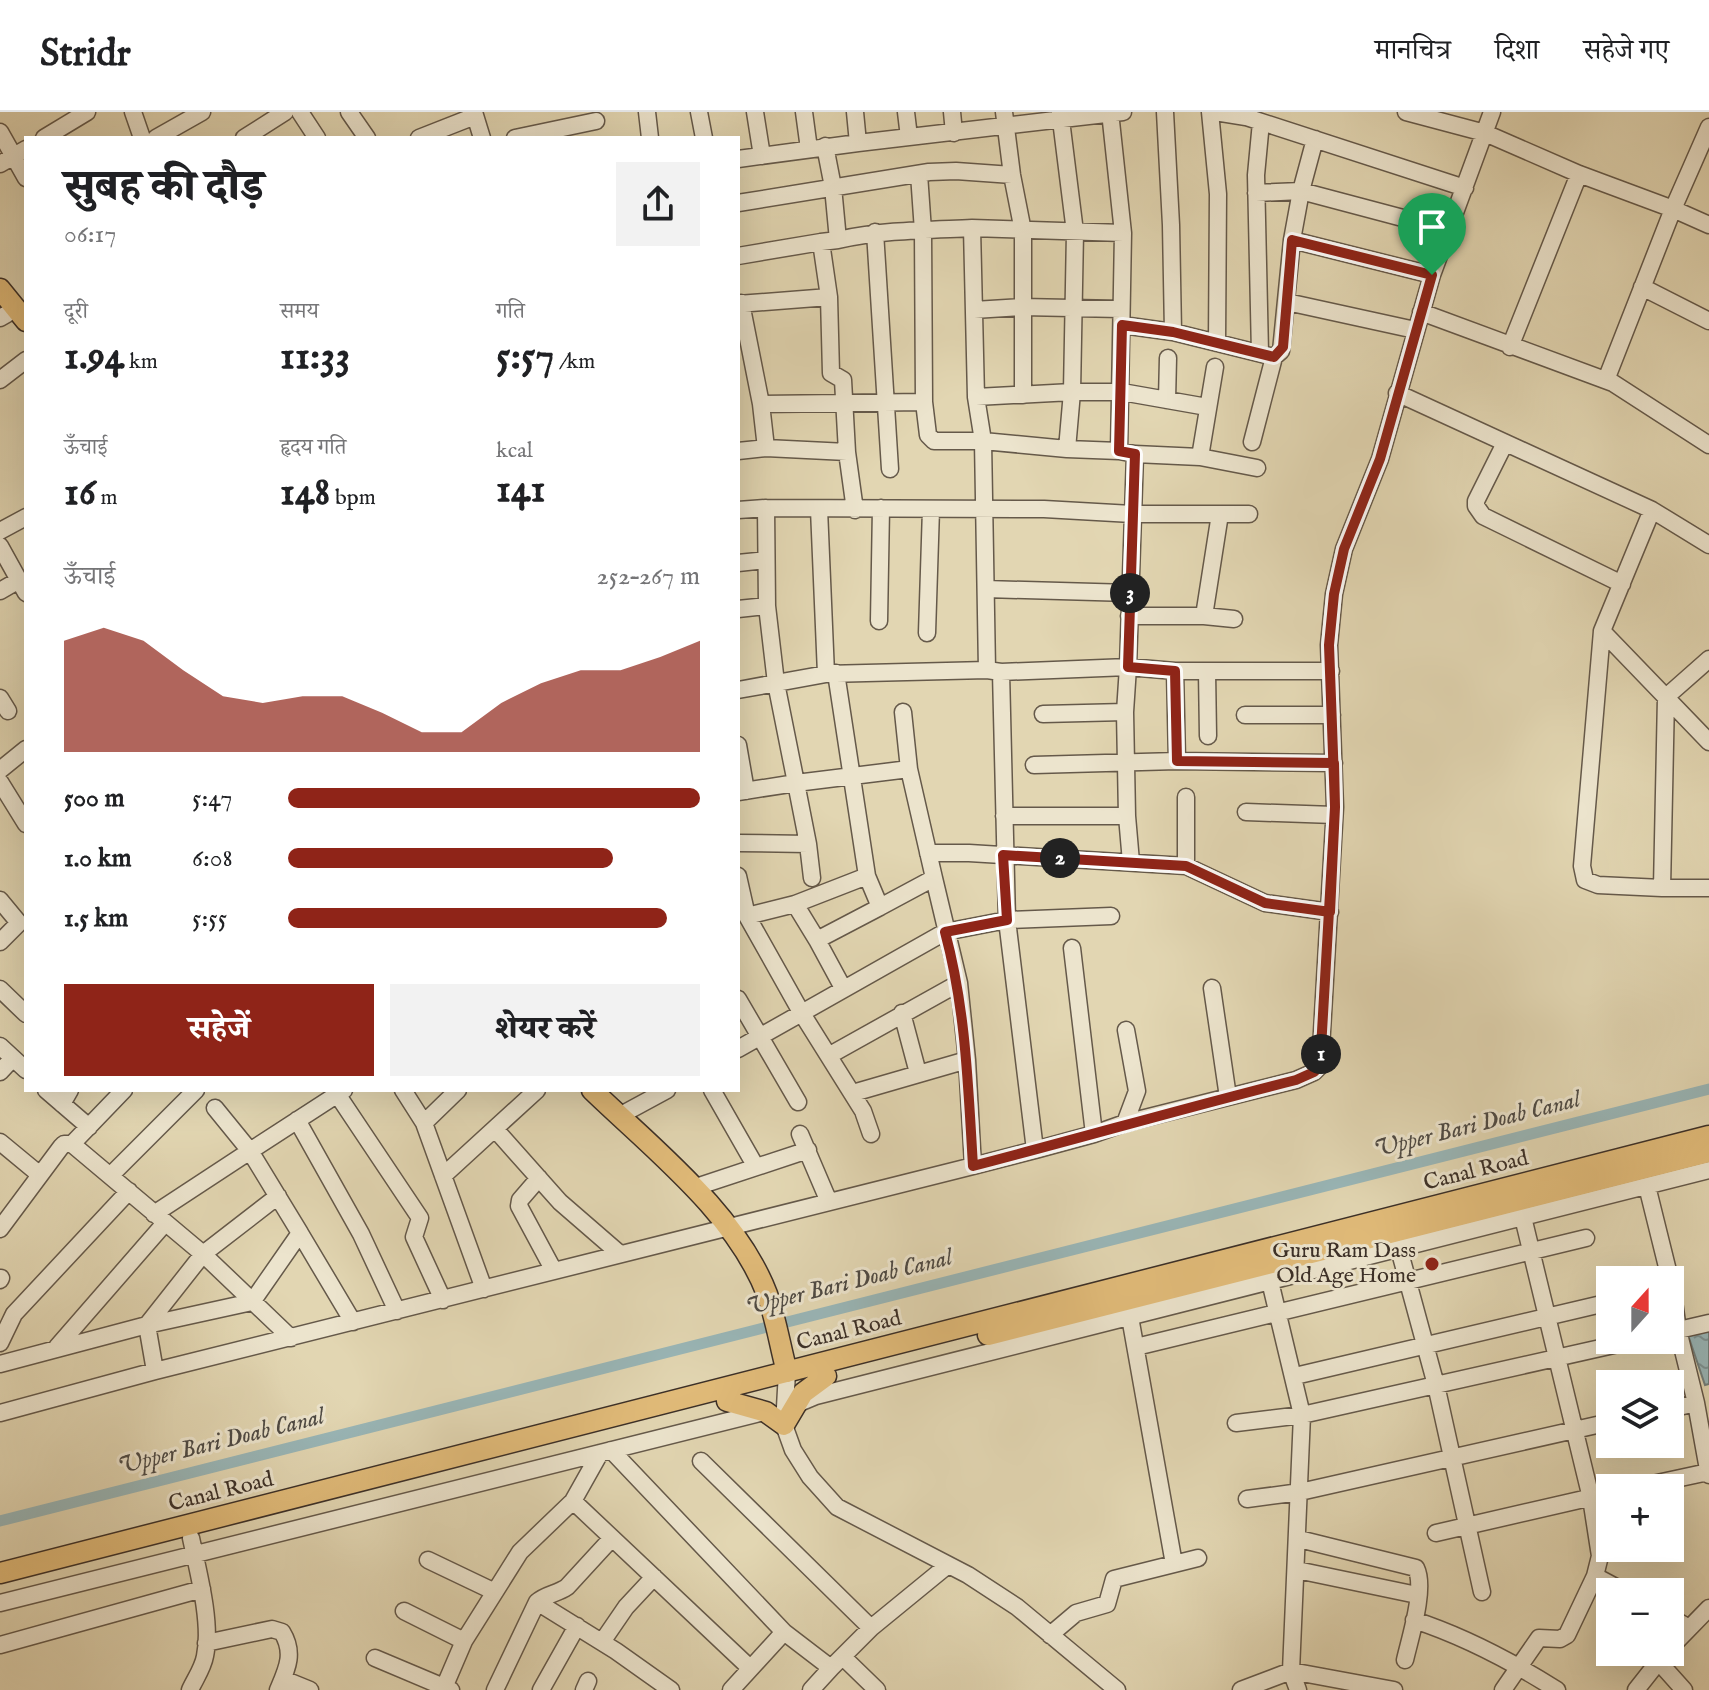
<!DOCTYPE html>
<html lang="hi">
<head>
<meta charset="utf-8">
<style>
  :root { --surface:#fff; --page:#f2f2f2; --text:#202124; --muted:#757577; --line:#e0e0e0; --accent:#8f2418 }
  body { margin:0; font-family:"IM FELL English","Noto Serif Devanagari",serif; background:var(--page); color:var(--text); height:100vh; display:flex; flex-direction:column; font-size:30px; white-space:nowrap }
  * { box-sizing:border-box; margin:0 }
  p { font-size:26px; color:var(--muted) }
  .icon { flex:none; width:44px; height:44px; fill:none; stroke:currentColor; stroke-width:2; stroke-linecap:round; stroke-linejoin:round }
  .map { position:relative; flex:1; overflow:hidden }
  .panel { position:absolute; left:24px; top:24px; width:716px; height:956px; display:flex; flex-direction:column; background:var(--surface); border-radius:0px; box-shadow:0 8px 32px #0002 }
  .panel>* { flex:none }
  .needle { width:52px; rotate:21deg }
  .tools { position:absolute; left:1596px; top:1154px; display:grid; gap:16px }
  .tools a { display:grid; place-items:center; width:88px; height:88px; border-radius:0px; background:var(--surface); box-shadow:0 8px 32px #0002; font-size:40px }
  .pin { position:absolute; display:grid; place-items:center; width:68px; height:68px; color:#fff; margin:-82px -34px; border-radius:50% 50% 50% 0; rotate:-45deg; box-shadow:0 0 8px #0007 }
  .pin .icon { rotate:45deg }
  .km { position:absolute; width:40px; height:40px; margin:-20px; border-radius:50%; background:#222; color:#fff; font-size:22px; line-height:40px; text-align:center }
  .round { display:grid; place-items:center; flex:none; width:84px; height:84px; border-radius:0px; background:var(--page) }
  .headline { display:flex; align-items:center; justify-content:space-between; height:136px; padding:0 40px }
  h1 { font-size:44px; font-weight:800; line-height:60px }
  .figures { display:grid; grid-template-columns:repeat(3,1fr); gap:12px; height:136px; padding:8px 40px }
  .figures div { display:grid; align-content:center }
  .figures b { font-size:40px; font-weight:800 }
  .figures small { font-size:22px; font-weight:400 }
  .figures p { font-size:22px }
  .chart { height:224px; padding:16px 40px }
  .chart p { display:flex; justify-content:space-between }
  .chart svg { width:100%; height:144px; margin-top:8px; fill:var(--accent); opacity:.7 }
  .action { display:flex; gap:16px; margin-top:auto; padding:16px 40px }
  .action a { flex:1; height:92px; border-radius:0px; background:var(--accent); color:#fff; font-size:32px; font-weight:800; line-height:92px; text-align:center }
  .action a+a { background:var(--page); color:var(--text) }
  ul { padding:0 40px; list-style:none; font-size:26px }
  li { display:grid; grid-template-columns:128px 96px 1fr; align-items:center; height:60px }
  li i { height:20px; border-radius:10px; background:var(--accent) }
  header { display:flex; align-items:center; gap:48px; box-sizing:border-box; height:112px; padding:0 40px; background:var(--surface); border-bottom:2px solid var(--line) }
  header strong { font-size:38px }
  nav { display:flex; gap:44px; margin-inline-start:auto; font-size:28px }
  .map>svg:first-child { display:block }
  .water { fill:url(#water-ripples); stroke:#73807d; stroke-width:2 }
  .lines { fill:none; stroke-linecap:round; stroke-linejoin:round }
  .canal { stroke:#99b6b7; stroke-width:11 }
  .minor-casing { stroke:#65594a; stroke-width:19 }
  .major-casing { stroke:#3b2f27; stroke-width:23 }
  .minor { stroke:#ece4cd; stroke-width:16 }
  .major { stroke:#e1bb79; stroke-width:20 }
  .route-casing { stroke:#fff; stroke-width:16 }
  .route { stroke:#8f2418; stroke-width:10 }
  .poi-dot { fill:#8f2418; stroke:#ece4cd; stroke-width:3 }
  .labels { text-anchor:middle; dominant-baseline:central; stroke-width:6; stroke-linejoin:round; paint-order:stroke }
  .street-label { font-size:22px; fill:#3b2f27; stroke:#ece4cd }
  .poi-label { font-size:22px; fill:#3b2f27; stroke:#ece4cd; text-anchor:end }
  .water-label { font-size:24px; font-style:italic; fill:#4e4a44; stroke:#ece4cd }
</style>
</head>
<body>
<header>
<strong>Stridr</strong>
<nav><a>मानचित्र</a><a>दिशा</a><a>सहेजे गए</a></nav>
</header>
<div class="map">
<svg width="1709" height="1578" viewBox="0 0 1709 1578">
  <defs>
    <pattern id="water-ripples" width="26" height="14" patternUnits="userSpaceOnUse" patternTransform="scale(2)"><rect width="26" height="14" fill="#99b6b7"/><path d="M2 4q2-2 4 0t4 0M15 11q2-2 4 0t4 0" fill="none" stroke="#7e9495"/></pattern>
  </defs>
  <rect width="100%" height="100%" fill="#e2d6b2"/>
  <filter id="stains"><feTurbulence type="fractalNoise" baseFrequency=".0025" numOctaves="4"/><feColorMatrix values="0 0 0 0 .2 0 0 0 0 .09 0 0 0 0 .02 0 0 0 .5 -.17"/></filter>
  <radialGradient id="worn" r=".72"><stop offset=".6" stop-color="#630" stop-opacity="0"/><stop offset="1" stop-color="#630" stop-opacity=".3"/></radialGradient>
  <path class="water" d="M1709 1215V1272L1705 1273 1687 1220Z"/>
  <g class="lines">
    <path class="canal" d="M0 1409 1709 977"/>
    <defs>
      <path id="minor" d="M133 0 142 26
        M300 0 317 26
        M349 0 367 26
        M474 0 482 26
        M647 0 650 26
        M699 0 704 26
        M755 0 762 44
        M804 0 809 37
        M906 0 909 25
        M952 0 954 21
        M1004 0 1012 63 1023 119V283
        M1060 0 1075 120 1072 280 1067 337
        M1210 0 1218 82 1217 231
        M1215 0 1246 5 1465 76
        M1406 0 1485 21 1579 62 1673 97 1709 113
        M0 20 26 66
        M44 26 87 0
        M156 26 202 0
        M244 26 285 0
        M419 26 475 4
        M515 26 596 9
        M858 31 1123 0
        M738 47 858 31 855 0
        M0 52 26 37
        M1256 81 1301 79 1448 118
        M738 91 929 60 956 59 1012 63
        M972 116 1123 121
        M875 120 890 357
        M838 128C882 118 927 118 972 116L976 285 983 329H934L928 323 924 290 923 119 919 62
        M1292 128 1432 163
        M738 144 821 130
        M1642 175 1709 209
        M829 185 831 261 843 268 847 340 855 398
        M1287 190 1415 218
        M738 192 829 185 821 130 838 128 833 75 825 34
        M974 198 1022 195 1121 197
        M1421 200 1613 271 1709 333
        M0 206 7 202
        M1122 213 1173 220 1171 113 1165 0
        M1173 220 1274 245 1281 239 1292 128 1301 79 1315 27
        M1510 235 1579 62
        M1260 241 1256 63 1261 10
        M0 268 26 248
        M1606 268 1673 97 1709 15
        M1397 281 1652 398 1602 519 1709 630
        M976 285 1072 280H1122L1207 295
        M1167 288 1168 246
        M761 292 924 290
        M1252 330 1274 245
        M1505 331 1476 389V394L1483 404 1622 472
        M766 336 847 340
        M738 339 766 336 761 292 741 191
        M1135 342 1200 345 1257 356
        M1200 345 1215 255
        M766 396 1044 397 1132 402H1249
        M819 397 826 562
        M738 398 766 396 767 494 776 571 796 671 738 680
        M1652 398 1709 433
        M0 419 26 405
        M0 434 26 481
        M738 451 766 448
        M986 477 1130 481
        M0 479 19 468
        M738 497 767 494
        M1129 504H1204L1234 507
        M1204 504 1220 402
        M879 509 881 396
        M1602 519 1582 754 1585 768 1598 773 1662 776
        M927 521 931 397
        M1709 547 1666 585 1662 776H1709
        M987 558 983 329 1067 337 1119 339
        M1175 559H1331
        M1207 559 1208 624
        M836 561 867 764 880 795 934 766 909 657
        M738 578 826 562 987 558 1001 560 1128 555 1135 342 1119 339 1123 121 1110 0
        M0 586 8 599
        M1043 602 1125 600
        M1245 603H1332
        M738 633 746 679
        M1034 653 1177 649
        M0 658 26 637
        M0 670 26 712
        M1246 700 1334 703
        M1004 704H1127L1125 600 1128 555 1175 559 1177 649 1334 651
        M1127 704 1131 750
        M738 731 808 732 796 671 909 657 903 600
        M808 732 812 766
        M928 741H969L1186 754 1265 791 1330 800
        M1186 754V685
        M738 764 747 804 801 900 863 999 871 1022
        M0 788 19 811 0 830
        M795 792 817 828 880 795
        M747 804 795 792 867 764
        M817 828 843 876
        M1212 876 1228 985
        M0 877 26 902
        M738 887 798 990
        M902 901 918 961
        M0 934 26 958
        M738 937 945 820 1007 808 1111 804
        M830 943 959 871
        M0 960 13 946
        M46 978 89 1015
        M403 978 424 1011 484 1177
        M712 978 756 1055
        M853 981 967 948 959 871 934 766
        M337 982 420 1106 414 1125 443 1188
        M62 992 70 978
        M215 996 250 1039 344 978
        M619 1004 667 978
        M297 1008 361 1122 397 1199
        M424 1011 458 978
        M1125 1011 1137 979 1126 918
        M495 1017 560 1090 620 1142
        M800 1022 829 1090
        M1094 1022 1125 1011 1296 968 1314 960 1320 954 1335 695 1329 533 1334 482 1344 437 1380 347 1432 163 1492 0
        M0 1030 40 1063
        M72 1032 124 978
        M1035 1038 1094 1022 1072 836
        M973 1054 1035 1038 1007 808 1001 560
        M111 1063 196 978
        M443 1064 537 978
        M539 1066 520 1088 519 1094 554 1159
        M1647 1074 1672 1175 1678 1218 1696 1291 1709 1363
        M693 1076 808 1038
        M1521 1097 1591 1386 1600 1444 1595 1464 1625 1480
        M154 1102 250 1039 300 1121 252 1190 147 1213 155 1259
        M0 1117 61 1035 64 1032H72L203 1142 291 1226
        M300 1121 353 1210
        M1399 1137 1436 1273 1482 1480
        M1268 1161 1302 1303 1291 1559 1298 1578
        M0 1168 1 1166
        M1130 1205 1174 1452
        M1670 1220 1709 1211
        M0 1231 14 1202 129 1079
        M57 1235 165 1111
        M1136 1235 1586 1126
        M0 1252 147 1213 203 1142 278 1084
        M787 1260 784 1313 793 1338 810 1365 837 1395 968 1463 1017 1495 1117 1578
        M1295 1264 1610 1190
        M797 1292 816 1284 1709 1058
        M1670 1297 1696 1291
        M0 1301 155 1259 973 1054 967 948
        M1236 1311 1302 1303 1636 1228
        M611 1338 784 1520
        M701 1349 871 1516
        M1634 1376 1708 1360
        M1247 1387 1300 1380 1610 1310
        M573 1389 750 1556
        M1436 1421 1610 1381
        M1299 1427 1416 1456C1426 1476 1410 1526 1405 1548
        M428 1448 495 1480
        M1297 1458 1417 1483
        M537 1490 616 1539 671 1578
        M0 1491 764 1300
        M404 1499 464 1529
        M1670 1505 1689 1516
        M1414 1508C1466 1525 1511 1549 1557 1578
        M1050 1523 1076 1501 1107 1492 1114 1467 1198 1446
        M602 1530 626 1495 654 1465
        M206 1531 272 1517 282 1520C295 1541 287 1557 278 1578
        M0 1533 202 1477
        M1670 1536 1709 1496
        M843 1545 877 1578
        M375 1546 451 1578
        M1658 1549 1684 1578
        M283 1567 310 1578
        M190 1578C195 1567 203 1556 205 1544 212 1511 198 1459 191 1426
        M443 1578 464 1529 520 1440 573 1389 600 1341
        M495 1578 537 1490C546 1482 557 1482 567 1475L612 1426
        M541 1578 577 1514
        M584 1578 588 1569
        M731 1578 784 1520 831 1556 871 1516 948 1453
        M811 1578 831 1556
        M1241 1578 1291 1559 1394 1578
        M1503 1578 1539 1526 1560 1527 1567 1523 1595 1464
        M1636 1578 1666 1540"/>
      <path id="major" d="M0 177 26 209
        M592 978C653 1037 736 1101 767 1182 776 1207 780 1234 787 1260
        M988 1223 1709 1040
        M727 1289 766 1300 784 1313 803 1281 826 1264
        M0 1461 1709 1024"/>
    </defs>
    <use href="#minor" class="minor-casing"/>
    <use href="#major" class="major-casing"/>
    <use href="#minor" class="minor"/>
    <use href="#major" class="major"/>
  </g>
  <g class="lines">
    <defs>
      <path id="route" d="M1432 163 1380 347 1344 437 1334 482 1329 533 1335 695 1320 954 1314 960 1296 968C1188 995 1081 1026 973 1054 968 974 966 898 945 820L1007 808 1003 743 1186 754 1265 791 1330 800 1335 695 1334 651 1177 649 1175 559 1128 555 1135 342 1119 339 1122 213 1173 220 1274 245 1283 235 1292 128 1432 163"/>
    </defs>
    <use href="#route" class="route-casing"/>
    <use href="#route" class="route"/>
  </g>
  <circle class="poi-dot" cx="1432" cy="1152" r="8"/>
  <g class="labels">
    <g class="street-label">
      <text transform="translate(1476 1059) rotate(-14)">Canal Road</text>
      <text transform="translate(849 1219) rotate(-14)">Canal Road</text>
      <text transform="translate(221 1380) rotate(-14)">Canal Road</text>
    </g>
    <g class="poi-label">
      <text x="1416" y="1139">Guru Ram Dass<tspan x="1416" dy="25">Old Age Home</tspan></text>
    </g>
    <g class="water-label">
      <text transform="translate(1477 1013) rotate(-14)">Upper Bari Doab Canal</text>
      <text transform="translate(849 1171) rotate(-14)">Upper Bari Doab Canal</text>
      <text transform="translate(221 1330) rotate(-14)">Upper Bari Doab Canal</text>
    </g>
  </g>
  <rect width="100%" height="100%" filter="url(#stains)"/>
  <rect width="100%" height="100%" fill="url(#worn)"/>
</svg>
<div class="tools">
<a><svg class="needle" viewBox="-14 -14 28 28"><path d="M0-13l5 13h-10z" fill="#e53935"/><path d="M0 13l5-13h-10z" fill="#757577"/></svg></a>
<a><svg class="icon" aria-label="layers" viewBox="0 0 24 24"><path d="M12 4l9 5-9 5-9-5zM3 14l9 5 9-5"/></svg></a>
<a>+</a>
<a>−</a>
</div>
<div class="pin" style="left:1432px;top:163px;background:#1e9e55"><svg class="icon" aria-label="arrive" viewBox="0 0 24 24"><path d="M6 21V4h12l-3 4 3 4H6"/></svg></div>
<b class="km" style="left:1321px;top:942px">1</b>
<b class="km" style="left:1060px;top:746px">2</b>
<b class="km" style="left:1130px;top:481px">3</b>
<section class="panel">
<div class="headline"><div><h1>सुबह की दौड़</h1><p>06:17</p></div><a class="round"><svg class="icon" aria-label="share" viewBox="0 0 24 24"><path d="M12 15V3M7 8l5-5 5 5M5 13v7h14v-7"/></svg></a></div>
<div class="figures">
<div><p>दूरी</p><b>1.94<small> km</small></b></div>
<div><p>समय</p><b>11:33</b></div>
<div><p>गति</p><b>5:57<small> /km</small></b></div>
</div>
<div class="figures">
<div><p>ऊँचाई</p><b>16<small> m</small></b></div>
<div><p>हृदय गति</p><b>148<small> bpm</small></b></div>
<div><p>kcal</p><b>141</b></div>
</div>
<div class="chart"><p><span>ऊँचाई</span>252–267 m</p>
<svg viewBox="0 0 160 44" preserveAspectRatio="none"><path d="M0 44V10L10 6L20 10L30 19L40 27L50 29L60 27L70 27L80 32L90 38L100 38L110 29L120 23L130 19L140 19L150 15L160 10V44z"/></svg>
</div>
<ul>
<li><b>500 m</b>5:47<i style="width:100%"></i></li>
<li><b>1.0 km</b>6:08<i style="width:79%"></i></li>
<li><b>1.5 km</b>5:55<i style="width:92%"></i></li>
</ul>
<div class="action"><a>सहेजें</a><a>शेयर करें</a></div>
</section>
</div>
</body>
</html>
